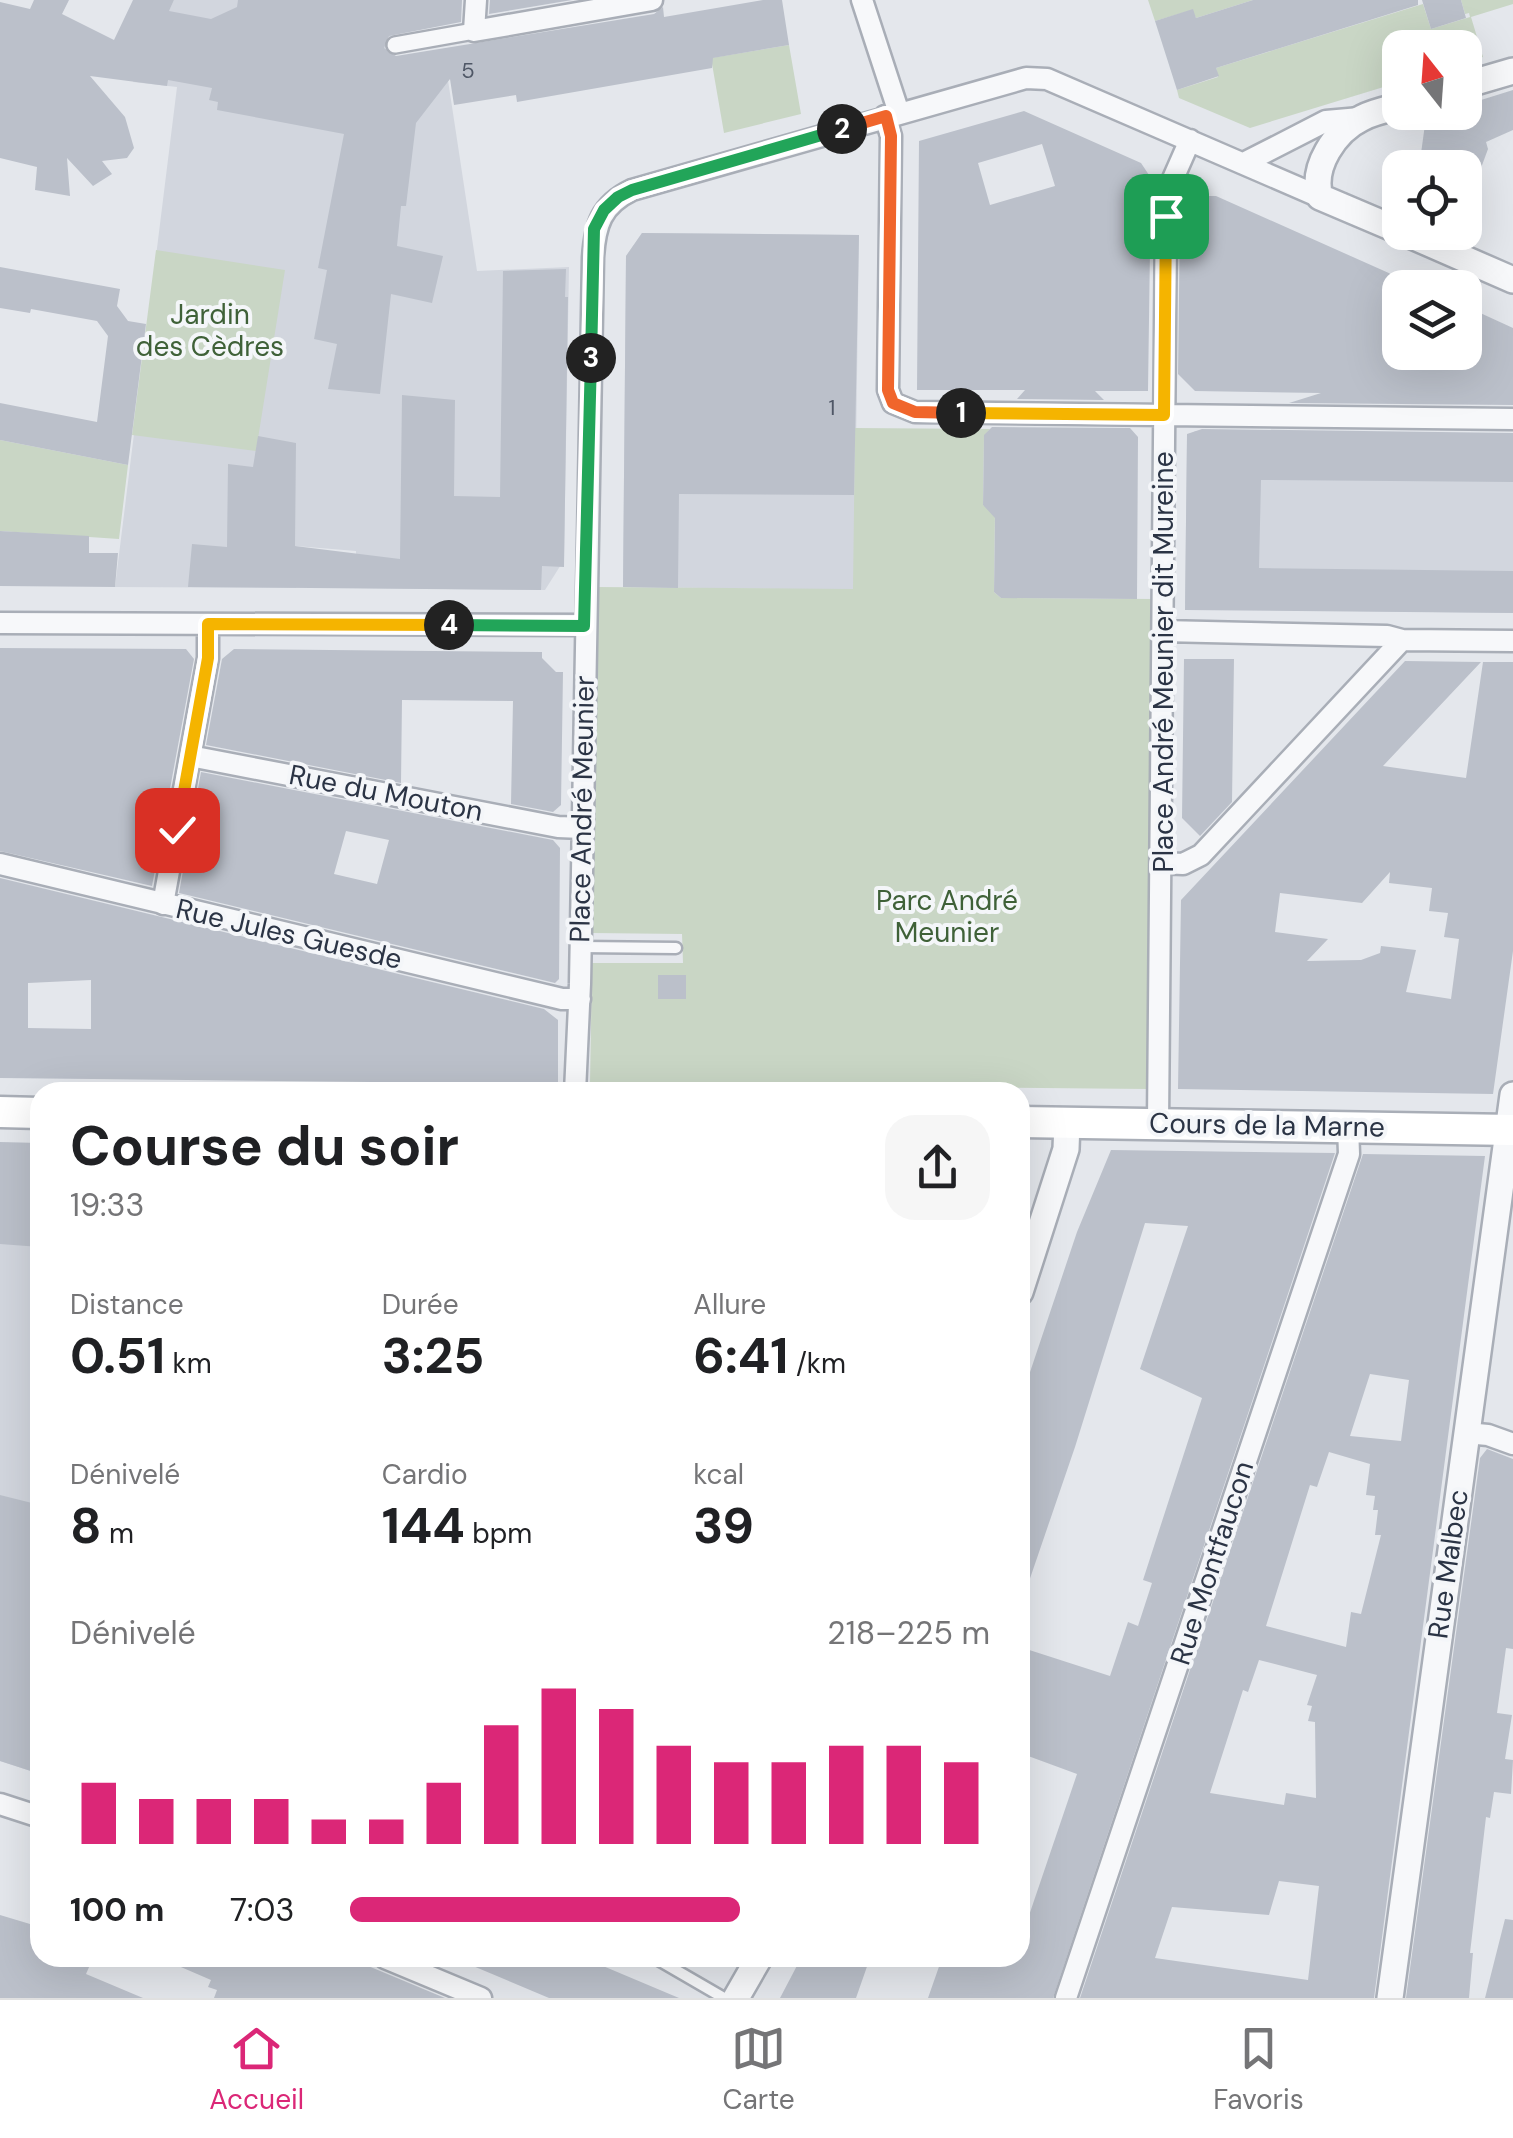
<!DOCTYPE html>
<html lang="fr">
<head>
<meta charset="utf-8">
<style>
  :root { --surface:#fff; --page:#f6f6f6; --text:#202124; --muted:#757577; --line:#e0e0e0; --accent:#db2777 }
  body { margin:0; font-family:"DM Sans",sans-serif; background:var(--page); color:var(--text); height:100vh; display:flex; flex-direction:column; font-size:38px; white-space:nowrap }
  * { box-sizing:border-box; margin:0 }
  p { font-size:32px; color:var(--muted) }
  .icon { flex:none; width:55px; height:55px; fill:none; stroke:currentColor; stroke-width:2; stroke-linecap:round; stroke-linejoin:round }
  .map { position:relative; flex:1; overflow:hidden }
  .details { position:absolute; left:30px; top:1082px; width:1000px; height:885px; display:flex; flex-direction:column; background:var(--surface); border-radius:30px; box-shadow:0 10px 40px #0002 }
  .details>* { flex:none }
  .needle { width:65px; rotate:343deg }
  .tools { position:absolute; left:1382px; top:30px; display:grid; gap:20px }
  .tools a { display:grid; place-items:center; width:100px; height:100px; border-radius:20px; background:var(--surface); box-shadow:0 10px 40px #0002; font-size:50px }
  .pin { position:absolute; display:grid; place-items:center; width:85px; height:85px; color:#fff; margin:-42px; border-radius:20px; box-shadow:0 5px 15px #0006 }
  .km { position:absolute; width:50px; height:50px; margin:-25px; border-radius:50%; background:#222; color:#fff; font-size:28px; line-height:50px; text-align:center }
  .round { display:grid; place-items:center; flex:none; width:105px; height:105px; border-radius:30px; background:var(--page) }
  .head { display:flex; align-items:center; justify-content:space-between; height:170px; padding:0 40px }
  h1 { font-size:55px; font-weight:700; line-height:75px }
  .figures { display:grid; grid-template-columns:repeat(3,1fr); gap:15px; height:170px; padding:10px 40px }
  .figures div { display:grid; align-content:center }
  .figures b { font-size:50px; font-weight:700 }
  .figures small { font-size:28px; font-weight:400 }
  .figures p { font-size:28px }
  .chart { height:280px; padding:20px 40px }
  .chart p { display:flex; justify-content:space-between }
  .chart svg { width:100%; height:180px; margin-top:10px; stroke:var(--accent); stroke-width:6 }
  ul { padding:0 40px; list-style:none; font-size:32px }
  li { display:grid; grid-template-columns:160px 120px 1fr; align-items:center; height:75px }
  li i { height:25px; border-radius:12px; background:var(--accent) }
  .tabs { display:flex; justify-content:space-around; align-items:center; height:140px; border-top:2px solid var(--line); background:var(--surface); font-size:28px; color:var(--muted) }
  .tabs a { display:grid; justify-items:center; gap:5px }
  .tabs .current { color:var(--accent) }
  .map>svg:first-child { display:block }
  .built { fill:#d2d6de }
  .green { fill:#c9d6c5 }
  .building { fill:#bbc0ca; fill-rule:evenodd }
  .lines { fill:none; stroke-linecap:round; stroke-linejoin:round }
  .service-casing { stroke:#a9aeb7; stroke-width:15 }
  .pedestrian-casing { stroke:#a9aeb7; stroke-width:20 }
  .minor-casing { stroke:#a9aeb7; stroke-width:25 }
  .tertiary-casing { stroke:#a9aeb7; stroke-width:30 }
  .secondary-casing { stroke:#a9aeb7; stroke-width:35 }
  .service { stroke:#f7f8fa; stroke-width:10 }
  .pedestrian { stroke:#f7f8fa; stroke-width:15 }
  .minor { stroke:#f7f8fa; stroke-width:20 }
  .tertiary { stroke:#f7f8fa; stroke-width:25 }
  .secondary { stroke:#fff; stroke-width:30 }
  .split-1-casing { stroke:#fff; stroke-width:20 }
  .split-2-casing { stroke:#fff; stroke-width:20 }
  .split-3-casing { stroke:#fff; stroke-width:20 }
  .split-4-casing { stroke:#fff; stroke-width:20 }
  .split-5-casing { stroke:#fff; stroke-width:20 }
  .split-1 { stroke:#f5b400; stroke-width:12 }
  .split-2 { stroke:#f0652b; stroke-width:12 }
  .split-3 { stroke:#22a559; stroke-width:12 }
  .split-4 { stroke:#22a559; stroke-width:12 }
  .split-5 { stroke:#f5b400; stroke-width:12 }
  .labels { text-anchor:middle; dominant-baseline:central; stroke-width:8; stroke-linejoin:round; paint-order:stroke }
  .number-label { font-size:22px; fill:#4f5766 }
  .park-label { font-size:28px; fill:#3f6138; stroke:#f4f6f9 }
  .street-label { font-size:28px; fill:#2b3445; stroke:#f4f6f9 }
</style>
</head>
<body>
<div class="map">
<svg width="1513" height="1998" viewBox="0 0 1513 1998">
  <rect width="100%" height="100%" fill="#e4e7ec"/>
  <path class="built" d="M174 0H238V5L397 36 391 62 444 54 477 271 569 267 564 560 545 590 357 588 356 551 296 546V588L115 587 177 87 133 82Z
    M642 233 859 235 854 590 623 587 626 256Z
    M1195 431 1513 434V613L1189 609 1185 603 1187 439Z
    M0 1228 40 1229V1774L0 1761Z"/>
  <path class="green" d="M1148 0H1253L1196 18 1192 10 1155 21Z
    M1461 0H1513V4L1471 17 1483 57 1465 62V48H1400V82L1250 128 1179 98 1177 90 1218 77 1216 68 1423 4 1431 29 1470 17 1469 13 1465 14Z
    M789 45 801 114 724 133 711 58Z
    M156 250 285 270 256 451 132 435Z
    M855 428 990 429 984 436 983 505 995 512 994 592 1001 598 1153 599 1147 1089 590 1084 592 963H683L682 934 592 933 596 587 853 589Z
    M0 440 128 465 119 539 0 531Z"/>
  <path class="building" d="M34 0H69L62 14 114 40 133 0H174L169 11 211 19 237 7 238 0H462L461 22 389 36 384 48 396 56 654 14 663 7 664 17 763 0H782L789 45 713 58 712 68 517 102 516 95 454 105 450 79 416 123 406 206H401L397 246 443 256 432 303 391 294 380 394 328 389 337 344 314 339 327 270 318 268 344 134 217 110 218 102 209 100 212 88 168 80 167 86 90 76 125 117 134 148 127 158 102 161 112 174 93 186 67 158 70 196 35 190 37 167 0 158V2L30 9Z
    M490 0H572L489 14Z
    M1253 0H1418V5L1216 68 1219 76 1177 90 1155 21 1193 9 1196 18Z
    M1422 0H1461L1466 18 1431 29Z
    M1513 90V130L1486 142 1488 149 1481 168H1419L1426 117 1442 112H1465V105Z
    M1024 111 1141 163 1151 178 1148 391H1095L1104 400 1017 399 1025 390H917L919 141ZM1042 144 1055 186 990 205 978 163Z
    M1202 196H1216L1400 278V352H1465V306L1513 328V405L1289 403 1321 393 1195 391 1178 374 1180 217 1181 211Z
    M642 233 859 235 854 495 679 494 678 588 623 587 626 256Z
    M0 267 120 289 117 306 128 321 146 324 128 465 0 440V403L97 422 108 336 97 321 31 309 30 313 0 308Z
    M566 269 565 297H568L564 567 542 566 541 590 188 587 192 544 227 547 228 464 253 467 258 436 296 443 295 546 400 559 402 395 455 400 454 496 500 497 503 271Z
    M992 427 1130 428 1138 437 1137 599 1001 598 994 592 995 518 983 505 984 435Z
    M1202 429 1513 433V482L1261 480 1259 568 1513 571V613L1185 610 1187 434Z
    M0 531 89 536V553H118L115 587 0 586Z
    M0 648 186 649 194 659 152 886 0 851Z
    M234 649 542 652V658L556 672H563L561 805 553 812 511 804 513 701 402 700 401 783 206 745 222 659Z
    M1184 659H1234L1232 802 1200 836 1182 818Z
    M1405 661 1481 662 1383 766 1466 778 1483 662H1513V951L1493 1094 1178 1089 1181 900ZM1390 872 1389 883 1432 888 1429 911 1448 913 1444 937 1459 939 1451 999 1406 992 1416 950 1381 946 1380 953 1361 960 1307 961 1328 939 1275 932 1280 893 1362 903Z
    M201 772 553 840 560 848 559 979 555 983 179 893ZM346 831 389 840 377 884 334 874Z
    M0 878 544 1009 558 1020V1084L0 1078ZM91 980V1029L28 1028V983Z
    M658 975H686V999H658Z
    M0 1142 40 1143V1247L0 1244Z
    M1111 1150 1335 1153 1053 1998H928L942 1958H1020V1942L1077 1774 1020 1753V1647L1110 1676 1128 1622 1138 1626 1152 1583 1143 1580 1202 1398 1140 1369 1188 1226 1145 1223 1075 1447 1024 1596H1020V1402L1077 1232Z
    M1363 1154 1485 1156 1374 1998H1080ZM1370 1374 1409 1380 1401 1441 1350 1436ZM1329 1452 1370 1464 1366 1495 1375 1496 1373 1510H1378L1375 1535H1381L1361 1614 1351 1612 1346 1647 1266 1626 1310 1485 1317 1487ZM1259 1660 1317 1675 1307 1705 1312 1706 1308 1721 1315 1722 1316 1798 1286 1793 1284 1805 1210 1793 1243 1690 1248 1692ZM1279 1881 1319 1886 1308 1980 1155 1958 1172 1907 1269 1915Z
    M1487 1449 1513 1459V1649L1506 1648 1497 1713 1512 1715 1505 1759 1513 1760 1511 1794 1494 1792 1490 1818 1486 1817 1470 1953H1473L1469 1998H1406L1480 1458Z
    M0 1495 40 1505V1774L0 1761Z
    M0 1915 40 1927V1958H93L86 1974 143 1998H0Z
    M1505 1919 1513 1920V1998H1485Z
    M160 1958H349L445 1998H214L217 1990 208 1987 211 1980Z
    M454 1958H584L679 1998H549Z
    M801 1958H870L856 1998H780Z"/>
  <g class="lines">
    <defs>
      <path id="service" d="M581 947 676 948
        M655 1958 724 1998"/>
      <path id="pedestrian" d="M395 45 474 31"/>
      <path id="minor" d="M476 0 474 31 652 0
        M862 0 899 113
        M885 116 891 136 888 390 893 403 915 412 1513 419
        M1244 163 1326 121 1360 118
        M0 623 585 625
        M1163 631 1387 636 1402 640 1513 641
        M190 756 558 827 582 828
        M1161 863 1183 864 1201 855 1402 640
        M0 864 562 999H580
        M163 904 208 658V624
        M575 1092 580 984 593 258C595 225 601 205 632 190L1026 78 1047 79 1320 197
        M1158 1123 1166 216 1172 181 1190 140
        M1466 1433 1488 1435 1513 1444
        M0 1804 40 1817
        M385 1958 481 1998
        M1066 1998 1349 1154 1348 1126"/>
      <path id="tertiary" d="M1465 85 1513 71
        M1400 106C1388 109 1373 112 1362 118 1335 131 1311 167 1320 197L1400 231
        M1403 232 1513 280
        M1020 1292 1066 1149 1067 1122
        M736 1998 759 1958
        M1390 1998 1513 1095"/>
      <path id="secondary" d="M0 1112 40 1113
        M1020 1122 1513 1130"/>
    </defs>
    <use href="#service" class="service-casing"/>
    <use href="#pedestrian" class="pedestrian-casing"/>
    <use href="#minor" class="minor-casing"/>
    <use href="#tertiary" class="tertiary-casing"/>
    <use href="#secondary" class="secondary-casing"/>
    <use href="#service" class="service"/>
    <use href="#pedestrian" class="pedestrian"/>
    <use href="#minor" class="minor"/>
    <use href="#tertiary" class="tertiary"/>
    <use href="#secondary" class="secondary"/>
  </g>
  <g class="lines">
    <defs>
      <path id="split-1" d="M961 413 1164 415 1166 216"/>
      <path id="split-2" d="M842 129 886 116 891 136 888 390 893 403 915 412 961 413"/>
      <path id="split-3" d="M591 358 594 229 604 210 618 197 632 190 842 129"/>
      <path id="split-4" d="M449 625 584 626 591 358"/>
      <path id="split-5" d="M177 830 208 658V624L449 625"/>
    </defs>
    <use href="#split-1" class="split-1-casing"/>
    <use href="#split-2" class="split-2-casing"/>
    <use href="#split-3" class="split-3-casing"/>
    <use href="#split-4" class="split-4-casing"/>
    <use href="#split-5" class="split-5-casing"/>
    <use href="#split-1" class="split-1"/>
    <use href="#split-2" class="split-2"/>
    <use href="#split-3" class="split-3"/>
    <use href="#split-4" class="split-4"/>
    <use href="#split-5" class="split-5"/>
  </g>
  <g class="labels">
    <g class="number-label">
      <text x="468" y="70">5</text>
      <text x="832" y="407">1</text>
    </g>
    <g class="park-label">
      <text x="210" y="314">Jardin<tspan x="210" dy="32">des Cèdres</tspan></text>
      <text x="947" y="900">Parc André<tspan x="947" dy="32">Meunier</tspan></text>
    </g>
    <g class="street-label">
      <text transform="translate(1163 662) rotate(-90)">Place André Meunier dit Mureine</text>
      <text transform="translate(386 793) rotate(11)">Rue du Mouton</text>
      <text transform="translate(582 809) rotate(-89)">Place André Meunier</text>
      <text transform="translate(289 934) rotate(13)">Rue Jules Guesde</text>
      <text transform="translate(1267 1125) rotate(1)">Cours de la Marne</text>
      <text transform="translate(1212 1563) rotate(-72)">Rue Montfaucon</text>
      <text transform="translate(1448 1564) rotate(-82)">Rue Malbec</text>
    </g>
  </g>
</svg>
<div class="tools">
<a><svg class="needle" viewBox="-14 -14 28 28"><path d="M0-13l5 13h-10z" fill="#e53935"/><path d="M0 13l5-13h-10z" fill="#757577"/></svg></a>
<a><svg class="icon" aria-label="locate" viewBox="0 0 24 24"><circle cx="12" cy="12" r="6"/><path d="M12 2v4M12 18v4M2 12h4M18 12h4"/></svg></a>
<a><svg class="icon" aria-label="layers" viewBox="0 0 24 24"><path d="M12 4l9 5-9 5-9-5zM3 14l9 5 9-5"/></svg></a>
</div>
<div class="pin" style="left:1166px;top:216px;background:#1e9e55"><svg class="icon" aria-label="arrive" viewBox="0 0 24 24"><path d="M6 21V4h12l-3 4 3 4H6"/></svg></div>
<div class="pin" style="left:177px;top:830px;background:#d93025"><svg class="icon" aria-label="check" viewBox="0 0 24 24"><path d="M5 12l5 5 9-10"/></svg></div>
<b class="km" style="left:961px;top:413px">1</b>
<b class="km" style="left:842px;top:129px">2</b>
<b class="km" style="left:591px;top:358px">3</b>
<b class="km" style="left:449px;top:625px">4</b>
<section class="details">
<div class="head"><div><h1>Course du soir</h1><p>19:33</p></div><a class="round"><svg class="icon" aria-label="share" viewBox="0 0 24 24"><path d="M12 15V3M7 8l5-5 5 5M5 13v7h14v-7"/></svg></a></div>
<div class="figures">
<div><p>Distance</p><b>0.51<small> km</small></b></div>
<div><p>Durée</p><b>3:25</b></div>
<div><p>Allure</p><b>6:41<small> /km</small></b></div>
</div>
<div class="figures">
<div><p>Dénivelé</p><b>8<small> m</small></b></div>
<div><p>Cardio</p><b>144<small> bpm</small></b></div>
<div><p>kcal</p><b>39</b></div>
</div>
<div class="chart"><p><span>Dénivelé</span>218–225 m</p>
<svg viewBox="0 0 160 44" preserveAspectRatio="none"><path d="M5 44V29M15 44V33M25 44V33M35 44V33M45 44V38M55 44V38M65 44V29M75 44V15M85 44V6M95 44V11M105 44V20M115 44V24M125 44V24M135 44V20M145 44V20M155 44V24"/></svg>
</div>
<ul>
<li><b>100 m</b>7:03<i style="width:61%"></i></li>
</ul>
</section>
</div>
<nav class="tabs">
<a class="current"><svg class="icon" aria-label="home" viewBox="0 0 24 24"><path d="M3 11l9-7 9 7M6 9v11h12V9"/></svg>Accueil</a>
<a><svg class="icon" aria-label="map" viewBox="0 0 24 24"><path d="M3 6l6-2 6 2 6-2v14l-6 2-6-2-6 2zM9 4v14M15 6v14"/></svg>Carte</a>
<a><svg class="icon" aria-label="saved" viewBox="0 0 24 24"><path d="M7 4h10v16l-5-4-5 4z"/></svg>Favoris</a>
</nav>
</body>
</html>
